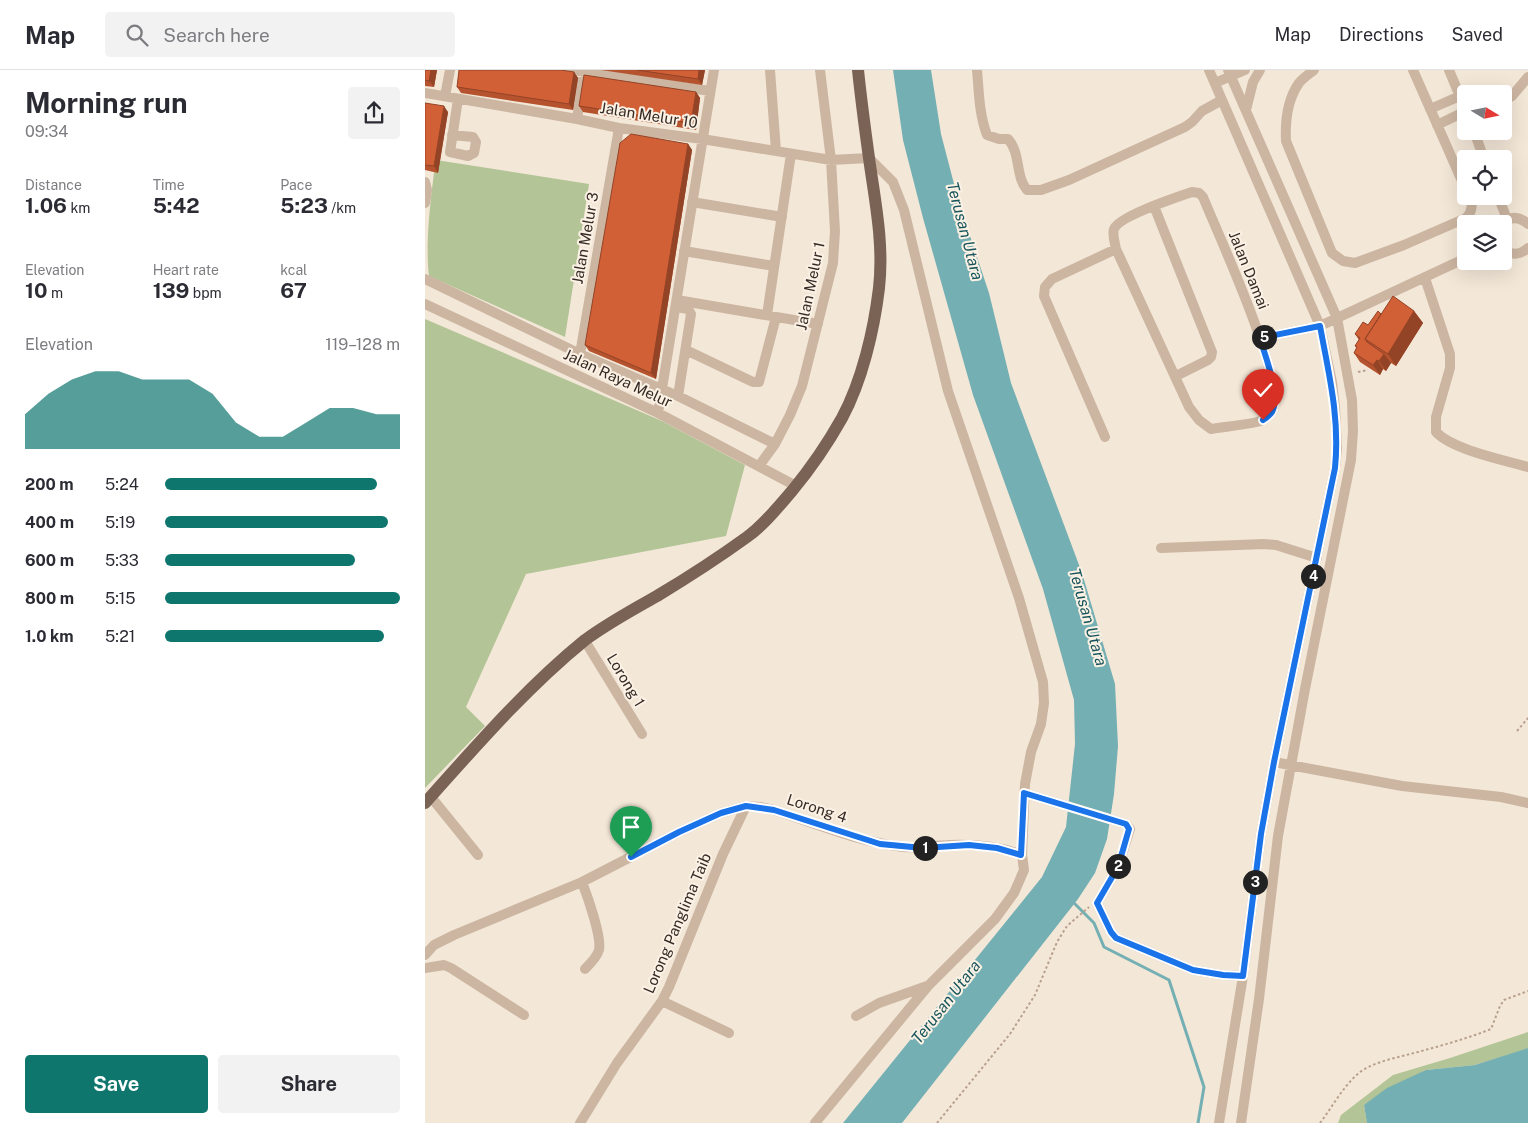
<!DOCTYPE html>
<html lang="en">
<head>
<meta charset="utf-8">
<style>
  :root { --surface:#fff; --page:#f2f2f3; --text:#2b2b33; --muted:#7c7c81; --line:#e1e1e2; --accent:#0f766e }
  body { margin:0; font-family:"Public Sans",sans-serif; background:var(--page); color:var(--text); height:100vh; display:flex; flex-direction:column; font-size:19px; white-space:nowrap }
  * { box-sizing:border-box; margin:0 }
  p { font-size:16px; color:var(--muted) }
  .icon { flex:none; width:28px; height:28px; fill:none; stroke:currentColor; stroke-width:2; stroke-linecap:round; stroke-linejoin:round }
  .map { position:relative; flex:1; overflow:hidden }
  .side { display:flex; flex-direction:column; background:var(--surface); width:425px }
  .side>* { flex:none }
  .needle { width:32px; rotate:100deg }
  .controls { position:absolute; left:1032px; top:15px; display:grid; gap:10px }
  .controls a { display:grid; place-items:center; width:55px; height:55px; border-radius:5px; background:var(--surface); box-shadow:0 5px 20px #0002; font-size:25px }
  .pin { position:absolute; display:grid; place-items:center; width:42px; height:42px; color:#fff; margin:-51px -21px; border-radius:50% 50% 50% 0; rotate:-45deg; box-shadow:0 0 5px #0007 }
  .pin .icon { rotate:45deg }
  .km { position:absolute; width:25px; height:25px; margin:-12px; border-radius:50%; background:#222; color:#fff; font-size:14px; line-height:25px; text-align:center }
  .round { display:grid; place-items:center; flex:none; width:52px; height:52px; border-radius:5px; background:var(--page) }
  .headline { display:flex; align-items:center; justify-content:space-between; height:85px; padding:0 25px }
  h1 { font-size:28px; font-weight:700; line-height:38px }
  .stats { display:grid; grid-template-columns:repeat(3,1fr); gap:8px; height:85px; padding:5px 25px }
  .stats div { display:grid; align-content:center }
  .stats b { font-size:21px; font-weight:700 }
  .stats small { font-size:14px; font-weight:400 }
  .stats p { font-size:14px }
  .chart { height:140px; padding:10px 25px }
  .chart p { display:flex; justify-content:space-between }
  .chart svg { width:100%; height:90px; margin-top:5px; fill:var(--accent); opacity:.7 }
  .primary-button { display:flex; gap:10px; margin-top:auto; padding:10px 25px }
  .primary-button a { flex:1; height:58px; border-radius:5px; background:var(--accent); color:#fff; font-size:20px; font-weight:700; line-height:58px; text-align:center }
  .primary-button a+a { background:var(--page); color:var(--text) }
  ul { padding:0 25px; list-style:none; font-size:16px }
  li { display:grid; grid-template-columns:80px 60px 1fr; align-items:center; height:38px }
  li i { height:12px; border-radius:6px; background:var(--accent) }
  header { display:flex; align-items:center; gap:30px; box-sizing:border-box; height:70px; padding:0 25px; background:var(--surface); border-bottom:1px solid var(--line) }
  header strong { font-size:24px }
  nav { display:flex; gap:28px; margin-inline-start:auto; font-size:18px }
  .search { width:350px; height:45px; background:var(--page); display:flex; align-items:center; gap:12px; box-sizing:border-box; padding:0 18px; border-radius:5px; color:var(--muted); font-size:19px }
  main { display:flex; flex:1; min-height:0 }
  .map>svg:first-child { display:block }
  .green { fill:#b3c496 }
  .water { fill:#74afb3 }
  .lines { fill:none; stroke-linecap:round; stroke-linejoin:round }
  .stream { stroke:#74afb3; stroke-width:3 }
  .path { stroke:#b8a08c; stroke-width:2; stroke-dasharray:2.5 2.5; stroke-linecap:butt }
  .minor { stroke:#ccb6a2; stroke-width:10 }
  .major { stroke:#7a6255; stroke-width:12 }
  .wall { fill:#b5532f }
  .shaded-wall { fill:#934326 }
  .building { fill:#d26037; stroke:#934326 }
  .route-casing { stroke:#fff; stroke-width:10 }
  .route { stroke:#1a73e8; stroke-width:6 }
  .labels { text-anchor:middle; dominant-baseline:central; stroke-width:4; stroke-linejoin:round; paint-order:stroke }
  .street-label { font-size:15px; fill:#362b25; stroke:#fbf1e4 }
  .water-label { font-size:16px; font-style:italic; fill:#17555c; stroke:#fbf1e4 }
</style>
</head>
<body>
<header>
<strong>Map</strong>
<div class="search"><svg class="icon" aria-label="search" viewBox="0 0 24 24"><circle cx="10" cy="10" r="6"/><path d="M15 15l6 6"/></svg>Search here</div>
<nav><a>Map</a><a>Directions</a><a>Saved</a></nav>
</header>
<main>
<section class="side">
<div class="headline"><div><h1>Morning run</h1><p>09:34</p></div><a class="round"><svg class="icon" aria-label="share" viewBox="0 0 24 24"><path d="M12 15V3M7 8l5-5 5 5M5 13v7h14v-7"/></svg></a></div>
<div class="stats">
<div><p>Distance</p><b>1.06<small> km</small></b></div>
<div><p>Time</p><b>5:42</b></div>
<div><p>Pace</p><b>5:23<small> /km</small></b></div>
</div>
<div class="stats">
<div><p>Elevation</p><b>10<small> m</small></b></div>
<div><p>Heart rate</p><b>139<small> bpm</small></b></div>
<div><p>kcal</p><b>67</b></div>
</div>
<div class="chart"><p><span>Elevation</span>119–128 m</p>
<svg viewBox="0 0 160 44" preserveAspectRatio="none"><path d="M0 44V27L10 17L20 10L30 6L40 6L50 10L60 10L70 10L80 17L90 31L100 38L110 38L120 31L130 24L140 24L150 27L160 27V44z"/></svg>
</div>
<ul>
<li><b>200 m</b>5:24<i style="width:90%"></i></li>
<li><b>400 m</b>5:19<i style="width:95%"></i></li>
<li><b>600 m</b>5:33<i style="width:81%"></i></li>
<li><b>800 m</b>5:15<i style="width:100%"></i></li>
<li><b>1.0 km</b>5:21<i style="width:93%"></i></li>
</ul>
<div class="primary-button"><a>Save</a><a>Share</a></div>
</section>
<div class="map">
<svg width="1103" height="1053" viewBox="0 0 1103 1053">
  <rect width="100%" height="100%" fill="#f3e7d7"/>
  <path class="green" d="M11 90 164 114 140 267 4 206C0 176 6 122 11 90Z
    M0 249 237 351 320 395 301 466 101 504 41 637 60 656 0 718Z
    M1103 962V978L1099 980 1050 995 1001 1000 939 1035 942 1053H913L916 1045 968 1005 1025 988Z"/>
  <path class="water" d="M468 0H506L516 64 534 133 564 223 586 313 657 503 690 614 693 676 689 724 682 769 670 803 653 829 477 1053H418L617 807 641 757 650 674 649 630 618 519 548 325 498 148 478 70Z
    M1103 978V1053H942L939 1035 962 1018 1001 1000 1050 995Z"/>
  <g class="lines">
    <path class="stream" d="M648 832 669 853 679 877 744 910 779 1017 773 1053"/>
    <path class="path" d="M933 302 943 300
      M1092 661 1103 648
      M512 1053 585 964 610 925 632 872 642 856 664 837
      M895 1053C908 1036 918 1016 935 1002 951 991 971 988 989 983 1015 976 1041 969 1066 959L1075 936 1079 930 1103 921"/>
    <path class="minor" d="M147 0 285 21
      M345 0 351 81
      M552 0C554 22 554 44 562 65L574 69H583C596 83 590 106 602 120H616L644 110 760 57 767 52 777 41 797 30
      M784 0 895 256 907 312 910 338 912 378 910 398 849 692 836 764 818 906 794 1053
      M803 0 912 248 927 330 928 361 926 390 880 619 853 766 834 929 816 1053
      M889 0C884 4 878 8 874 13 862 30 860 51 861 71L907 183 918 191 930 193 979 175 1041 148C1048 141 1048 134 1044 126
      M988 0 1041 120
      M790 13 820 0
      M0 23 152 49 194 58 277 69 406 90 444 88 468 112 479 140 523 321 594 528 618 612 619 633 616 654 606 682 600 714 597 785 599 800 589 823 570 849 503 916 390 1053
      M20 26 25 0
      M1079 31 1087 26 1103 7
      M1005 39 1035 26
      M821 40 828 12 835 0
      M152 49 159 0
      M1012 55 1041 41 1024 0
      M1049 61 1059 89
      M27 65 48 67 51 72 49 83 43 86 25 82 33 29
      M0 112 2 120 0 133
      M767 122 774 123 778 127C792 162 863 314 847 342 845 344 841 349 838 350 831 354 796 357 786 359L774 350 764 337 691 179C690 173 687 165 689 159 694 146 753 127 767 122Z
      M1073 126 1082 149
      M267 132 357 147
      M729 136 787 282 786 287 783 290 751 306
      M1076 154C1085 146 1094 146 1103 154
      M1079 180C1087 186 1096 184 1103 178
      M259 181 349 196
      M1000 208 1025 284V298L1011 347V362C1028 380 1079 390 1103 397
      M0 209 155 284 253 326 350 374
      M252 230 393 254
      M0 234 233 343 371 416
      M251 237 263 239 266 244 253 326
      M342 245 366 84
      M835 268 895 256 1041 188
      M261 280 328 312H334L351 247
      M155 284 194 58
      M233 343 289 0
      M680 367 619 226 620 217 627 209 691 179
      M334 396 350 374 365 345 377 316 408 193 410 161 406 90 395 0
      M736 478 839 474 851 475 892 488
      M160 571 217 664
      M849 692 977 716 1076 727 1103 733
      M599 723 701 754 705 759 693 797 672 833 686 862 691 868 768 900 798 905 818 906
      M6 727 53 785
      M157 812C162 825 177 867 174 880 172 887 165 894 160 899
      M0 885 9 875 29 865 157 812 254 762 296 743 321 736 335 737 349 740C391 754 434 772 478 777 494 778 509 776 524 775 548 774 574 776 597 785
      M0 898 19 895 26 898 99 945
      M237 931 304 963
      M431 946 454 933 502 916
      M155 1053 192 993 237 931 244 917 298 784 321 736"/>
    <path class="major" d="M0 733C50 677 101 618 160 570 183 553 207 540 232 526 262 508 293 488 322 467 339 455 353 437 367 421 386 398 403 373 417 348 437 311 449 260 454 218 459 173 450 132 444 88 440 59 436 29 433 0"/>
  </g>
  <path class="wall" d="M0 0H12L9 17 0 16Z
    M176 0H280L277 15Z
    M149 2 153 8 148 40 36 23 32 17Z
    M271 22 275 28 271 60 158 42 154 36Z
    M0 33 23 42 13 103 0 100Z
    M263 74 267 80 231 309 164 281 160 275Z
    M989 241 998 253 971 296 966 293 961 301 958 299 955 305 935 292 929 283 932 278 930 276 934 270 930 264 943 255 956 244Z"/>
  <path class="shaded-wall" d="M6 0H12L9 17 4 11Z
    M274 0H280L277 15 273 9Z
    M149 2 153 8 148 40 144 34Z
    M271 22 275 28 271 60 266 53Z
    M19 36 23 42 13 103 9 96Z
    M263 74 267 80 231 309 226 303Z
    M989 241 998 253 971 296 963 284Z
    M959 284 966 293 961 301 954 291Z
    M952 290 958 299 955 305 948 295Z"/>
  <path class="building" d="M0 0H6L4 11 0 10Z
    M34 0H136L149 2 144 34 32 17Z
    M212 0H274L273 9Z
    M159 5 271 22 266 53 154 36Z
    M0 33 19 36 9 96 0 95Z
    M206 64 263 74 226 303 160 275 195 73Z
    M968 226 989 241 963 284 940 269Z
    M953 241 956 244 940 269 942 272 959 284 954 291 952 290 948 295 929 283 932 277 930 276 935 268 930 264 938 252 943 255Z"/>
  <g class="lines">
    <defs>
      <path id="route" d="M206 787 254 762 296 743 321 736 349 740 455 774 498 778 544 775 572 778 596 785 599 723 701 754 704 759 693 797 672 833 686 862 691 868 768 900 798 905 818 906 836 764 849 692 910 398C915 348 904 305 895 256L835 268C840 286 856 325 847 342 845 345 841 348 838 350"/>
    </defs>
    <use href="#route" class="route-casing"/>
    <use href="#route" class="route"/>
  </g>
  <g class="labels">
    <g class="street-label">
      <text transform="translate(224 45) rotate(9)">Jalan Melur 10</text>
      <text transform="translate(160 168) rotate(-80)">Jalan Melur 3</text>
      <text transform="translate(824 200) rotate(68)">Jalan Damai</text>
      <text transform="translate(385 216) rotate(-78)">Jalan Melur 1</text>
      <text transform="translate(193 308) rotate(25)">Jalan Raya Melur</text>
      <text transform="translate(201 610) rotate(59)">Lorong 1</text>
      <text transform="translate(392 738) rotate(18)">Lorong 4</text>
      <text transform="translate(252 853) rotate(-67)">Lorong Panglima Taib</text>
    </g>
    <g class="water-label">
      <text transform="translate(540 161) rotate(75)">Terusan Utara</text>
      <text transform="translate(663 547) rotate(74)">Terusan Utara</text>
      <text transform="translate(521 932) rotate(-52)">Terusan Utara</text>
    </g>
  </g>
</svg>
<div class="controls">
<a><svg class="needle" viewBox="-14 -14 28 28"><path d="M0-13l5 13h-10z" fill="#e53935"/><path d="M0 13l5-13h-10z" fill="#7c7c81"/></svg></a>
<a><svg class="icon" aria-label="locate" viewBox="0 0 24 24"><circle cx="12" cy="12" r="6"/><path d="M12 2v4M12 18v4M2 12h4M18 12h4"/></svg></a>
<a><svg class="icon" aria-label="layers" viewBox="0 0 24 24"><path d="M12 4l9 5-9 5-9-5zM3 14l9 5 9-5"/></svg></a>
</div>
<div class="pin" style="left:206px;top:787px;background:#1e9e55"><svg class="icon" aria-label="arrive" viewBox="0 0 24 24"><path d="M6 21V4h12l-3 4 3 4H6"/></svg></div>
<div class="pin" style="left:838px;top:350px;background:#d93025"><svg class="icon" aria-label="check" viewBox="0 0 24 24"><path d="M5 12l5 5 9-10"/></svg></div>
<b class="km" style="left:500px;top:778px">1</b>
<b class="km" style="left:693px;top:796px">2</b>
<b class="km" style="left:830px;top:812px">3</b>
<b class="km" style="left:888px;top:506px">4</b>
<b class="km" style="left:839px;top:267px">5</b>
</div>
</main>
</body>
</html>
